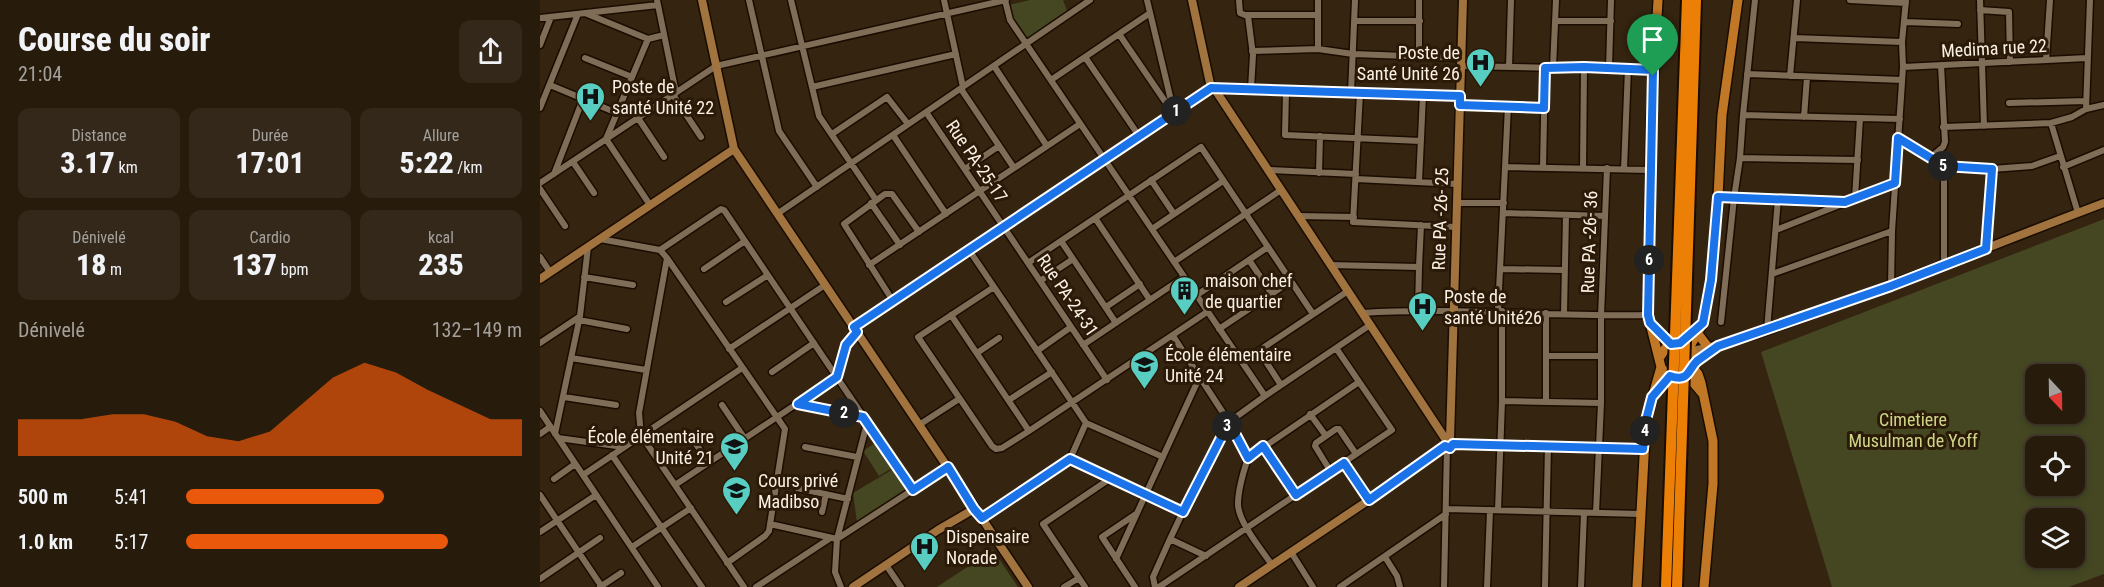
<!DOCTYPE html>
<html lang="fr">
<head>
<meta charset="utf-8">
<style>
  :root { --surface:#271b0c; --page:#33281a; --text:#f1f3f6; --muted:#a4a19d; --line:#43392d; --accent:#ea580c }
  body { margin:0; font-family:"Roboto Condensed",sans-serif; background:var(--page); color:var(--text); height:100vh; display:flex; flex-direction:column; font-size:22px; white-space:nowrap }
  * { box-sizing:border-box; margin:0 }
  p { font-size:20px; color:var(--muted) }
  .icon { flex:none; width:33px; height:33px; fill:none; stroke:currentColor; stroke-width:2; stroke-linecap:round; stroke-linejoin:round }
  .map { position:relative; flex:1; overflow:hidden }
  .sheet { display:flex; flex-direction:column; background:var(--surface); width:540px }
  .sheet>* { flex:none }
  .needle { width:39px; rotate:158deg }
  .fabs { position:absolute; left:1485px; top:364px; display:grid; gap:12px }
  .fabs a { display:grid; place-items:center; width:60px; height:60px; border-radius:12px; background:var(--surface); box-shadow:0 3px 9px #0003,0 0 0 2px var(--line); font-size:30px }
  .pin { position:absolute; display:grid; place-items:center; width:51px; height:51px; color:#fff; margin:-62px -26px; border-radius:50% 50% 50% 0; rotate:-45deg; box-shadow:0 0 6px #0007 }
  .pin .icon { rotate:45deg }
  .km { position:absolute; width:30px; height:30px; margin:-15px; border-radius:50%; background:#222; color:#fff; font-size:16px; line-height:30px; text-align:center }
  .round { display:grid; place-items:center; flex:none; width:63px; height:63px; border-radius:12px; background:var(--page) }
  .head { display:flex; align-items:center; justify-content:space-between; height:102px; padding:0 18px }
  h1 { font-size:33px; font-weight:800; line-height:45px }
  .figures { display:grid; grid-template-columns:repeat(3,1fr); gap:9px; height:102px; padding:6px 18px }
  .figures div { display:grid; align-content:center; border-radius:12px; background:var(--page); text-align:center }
  .figures b { font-size:30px; font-weight:800 }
  .figures small { font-size:16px; font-weight:400 }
  .figures p { font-size:16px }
  .chart { height:168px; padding:12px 18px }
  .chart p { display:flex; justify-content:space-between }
  .chart svg { width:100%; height:108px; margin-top:6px; fill:var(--accent); opacity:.7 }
  ul { padding:0 18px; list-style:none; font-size:20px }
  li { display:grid; grid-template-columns:96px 72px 1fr; align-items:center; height:45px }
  li i { height:15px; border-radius:8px; background:var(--accent) }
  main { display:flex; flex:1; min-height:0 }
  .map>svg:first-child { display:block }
  .green { fill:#444722; fill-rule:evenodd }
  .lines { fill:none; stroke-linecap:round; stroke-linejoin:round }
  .street-casing { stroke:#1b0c00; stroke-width:9 }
  .secondary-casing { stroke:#1b0c00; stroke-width:11 }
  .primary-casing { stroke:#1b0c00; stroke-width:12 }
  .street { stroke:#806d57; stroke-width:6 }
  .secondary { stroke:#a0733f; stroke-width:8 }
  .primary { stroke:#c17826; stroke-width:9 }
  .highway-bridge-casing { stroke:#1b0c00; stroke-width:14; stroke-linecap:butt }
  .highway-bridge { stroke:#ec8006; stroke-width:10 }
  .route-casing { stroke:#fff; stroke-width:12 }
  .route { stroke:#1a73e8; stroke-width:8 }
  .labels { text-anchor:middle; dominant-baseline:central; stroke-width:6; stroke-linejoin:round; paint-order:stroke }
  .street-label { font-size:18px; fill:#fbf0e4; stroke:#2a1a07 }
  .poi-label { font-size:18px; fill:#fbf0e4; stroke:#2a1a07; text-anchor:start }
  .park-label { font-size:18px; fill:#cfd788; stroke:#2a1a07 }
</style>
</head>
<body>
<main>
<section class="sheet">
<div class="head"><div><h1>Course du soir</h1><p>21:04</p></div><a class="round"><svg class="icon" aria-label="share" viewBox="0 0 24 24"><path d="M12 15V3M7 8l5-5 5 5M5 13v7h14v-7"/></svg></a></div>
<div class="figures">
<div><p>Distance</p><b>3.17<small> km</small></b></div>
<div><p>Durée</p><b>17:01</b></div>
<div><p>Allure</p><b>5:22<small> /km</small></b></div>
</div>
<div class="figures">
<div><p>Dénivelé</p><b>18<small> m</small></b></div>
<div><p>Cardio</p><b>137<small> bpm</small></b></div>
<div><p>kcal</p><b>235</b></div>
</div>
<div class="chart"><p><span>Dénivelé</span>132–149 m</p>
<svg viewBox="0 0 160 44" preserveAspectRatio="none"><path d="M0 44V29L10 29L20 29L30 27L40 27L50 30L60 36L70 38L80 34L90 23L100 12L110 6L120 10L130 17L140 23L150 29L160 29V44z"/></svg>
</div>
<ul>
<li><b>500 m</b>5:41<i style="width:59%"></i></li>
<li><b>1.0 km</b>5:17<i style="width:78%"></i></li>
</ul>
</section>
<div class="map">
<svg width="1564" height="587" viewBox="0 0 1564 587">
  <rect width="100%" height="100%" fill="#342410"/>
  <path class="green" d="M490 0H523L528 13 485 41 472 19 469 5Z
    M1564 219V574L1529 587H1292L1221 352ZM1496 375H1534V414H1496ZM1496 447H1534V486H1496ZM1496 519H1534V558H1496Z
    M335 443 352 468 339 476 323 451Z
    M355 468 369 490 317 523 313 493Z
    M453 550 478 587H397Z"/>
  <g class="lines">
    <defs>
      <path id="street" d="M117 0 136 93
        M209 0 239 131 277 187
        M251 0 279 116 336 200
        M404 0 423 87
        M465 0 470 20 725 396
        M607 0 634 113
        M699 0 700 13 705 15H778
        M879 0V58
        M1310 0 1366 3
        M1440 0 1444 126
        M1440 10 1469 12 1470 62
        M45 13 108 39 124 35
        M708 16 713 55 711 89
        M0 18 118 5
        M815 21H880
        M1015 21H1071
        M1365 22 1418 24
        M579 34 633 113
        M1254 38 1362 42
        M108 39 66 139 110 205
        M0 45 11 17
        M778 49V0
        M712 51 778 49 813 54 921 58
        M545 57 599 136
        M45 58 92 77
        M1506 60 1510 0
        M454 66 507 146
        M921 66 1113 70
        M969 67 971 0
        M1363 67 1547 58
        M1013 68 1016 0
        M1069 68 1071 0
        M1207 74 1362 80
        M1250 76 1257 0
        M511 80 610 13
        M10 85 77 113
        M272 87 416 54
        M421 89 474 168
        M746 91 745 135 881 141
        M811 93 815 0
        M820 93 813 222 916 227
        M133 95 161 137
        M1469 103 1546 101
        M920 105 1004 108
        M0 108 38 14
        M1546 109 1550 0
        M386 112 567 380
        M1203 115 1360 119
        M1264 117 1267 77
        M98 118 124 157
        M1511 123 1538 213
        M1403 127 1511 123 1532 117 1546 109 1564 105
        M292 134 347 97 368 124
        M353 135 406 214
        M1358 138 1404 166 1452 169 1492 166 1520 156
        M1200 158 1318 160
        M1390 158 1403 147 1405 142 1401 65
        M33 162 54 193
        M1404 166V265
        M965 167 1110 170
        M1523 167 1564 150
        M1003 168 1005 68
        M1043 168 1044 67
        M425 169 459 146
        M1084 169 1088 68
        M728 170 816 174
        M779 173 780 136
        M14 174 43 99
        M816 179 917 184
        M611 180 634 214
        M879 182 883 95
        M0 183 176 66 466 0
        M0 189 25 226
        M1178 197 1301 202
        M1315 198 1320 118
        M331 203 360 245
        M917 203H964
        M964 213 1065 216
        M237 214 550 0
        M758 216 814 217
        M555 218 610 300
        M612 229 683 181
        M1236 230 1355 183
        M60 239 120 250 127 258 245 429 229 531 225 536 187 563
        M521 241 576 323
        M1446 249 1452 169
        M120 250 181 209 184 210 373 490
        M429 250 546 423 623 457
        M0 257 10 272
        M127 258 99 413 101 435 204 587
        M709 260 732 294
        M634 262 741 190
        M488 263 661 147 773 314
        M329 265 540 124
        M790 265 879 267 878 310
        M879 267 881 225
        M164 269 205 241
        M961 269 1023 270
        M1232 274 1352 231
        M44 277 93 285
        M500 281 533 259
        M1351 286 1352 231 1363 67 1362 42 1366 0
        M454 287 378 337 452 446 456 449 462 448 489 431 667 312
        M657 295 728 247
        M353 301 304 224 345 194H352L379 232
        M186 302 228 275
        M566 307 600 284
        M958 311 968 106
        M822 313C918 307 1012 317 1108 315
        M1024 314 1026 215
        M411 315 489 431
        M39 320 87 329
        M1181 322 1194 198 1200 158 1203 115 1215 0
        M679 329 751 281
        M1227 330 1238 199
        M633 336 689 422 708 458
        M0 343 39 317
        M543 345 644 277
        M189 349 285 285
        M497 351 531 327
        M719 351 741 385
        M437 353 459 338
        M1007 356H1061
        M31 358 106 370
        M702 362 808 291
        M232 372 274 343
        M24 397 76 405
        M469 400 512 372
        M962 401 1061 403
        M1006 402V313
        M258 403 323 417
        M182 405 205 439
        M0 411 118 587
        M770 414 786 436
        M379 425 419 399
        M0 434 10 427
        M15 434 40 316 48 247
        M149 434 169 463
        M18 438 84 447
        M723 446 756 495
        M265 447 317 457
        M72 455 162 587
        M530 459 643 512
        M804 463 829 500
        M791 472 775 446 776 443 796 429H799L816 454
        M43 475 202 368
        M14 479 35 464
        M135 485 297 377 306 345 317 332
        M257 488 308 499
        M0 495 62 587
        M906 509 1100 514
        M958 510 962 401V311
        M282 512 286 494
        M1056 513 1061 403V316L1067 168
        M442 518 530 459 546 423
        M230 524 297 539 408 467
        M0 532 56 495
        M630 539 666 556
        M92 547 151 508
        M751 552 773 587
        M845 557 857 576 860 587
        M576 559 660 376
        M346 565 361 587
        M732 565C722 550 698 522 698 504 698 491 704 470 708 458L819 382
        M0 579 60 538
        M60 587 81 573
        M216 587 289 539
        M301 587 295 572 297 539 327 423
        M524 587 539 578
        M545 587 503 524 571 478
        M595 587 562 537 596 514
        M615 587 613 577 630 539 665 465 689 422 725 396 830 325
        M619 587 852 430 796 348
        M800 587 906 514
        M904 587 907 448
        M947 587 950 510
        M1005 587 1008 446
        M1041 587 1044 513"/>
      <path id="secondary" d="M162 0 194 149 488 587
        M652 0 671 88
        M674 88 906 440
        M0 279 194 149
        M314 327 671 88 920 96
        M1152 351C1203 341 1251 322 1299 304 1388 272 1476 236 1564 203
        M1154 364 1178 346
        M910 439 923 0
        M913 444 1103 449
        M313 587 398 530 434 509
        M699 587 829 500 905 446"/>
      <path id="primary" d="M1118 0 1111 126 1108 315 1121 367 1126 374 1138 378 1151 372 1155 359 1152 351 1140 343 1127 346 1120 357
        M1111 324 1131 344
        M1158 334 1168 347
        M1149 348 1163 323 1171 280 1178 197 1182 115 1198 0
        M1153 368 1158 374 1161 383 1173 441V484L1164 587
        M1147 375 1163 394
        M1097 587 1106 420 1121 367"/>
    </defs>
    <use href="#street" class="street-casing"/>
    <use href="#secondary" class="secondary-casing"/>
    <use href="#primary" class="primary-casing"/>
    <use href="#street" class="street"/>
    <use href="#secondary" class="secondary"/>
    <use href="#primary" class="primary"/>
    <defs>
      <path id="highway-bridge" d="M1126 587 1147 0
        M1137 587 1156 0"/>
    </defs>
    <use href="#highway-bridge" class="highway-bridge-casing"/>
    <use href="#highway-bridge" class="highway-bridge"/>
  </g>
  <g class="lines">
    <defs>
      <path id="route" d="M1044 67 1113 70 1108 315 1110 323 1131 344 1140 343 1163 323 1171 280 1178 197 1305 202 1355 183 1358 138 1404 166 1452 169 1446 249 1351 286 1178 346C1171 351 1164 356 1157 361 1147 371 1149 382 1130 376L1112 397 1106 420 1103 449 913 444 910 448 905 446 829 500 804 463 756 495 723 446 708 458 689 422 643 512 530 459 442 518 434 509 408 467 373 490 323 417 258 404 297 377 306 345 317 332 314 327 671 88 920 96V105L1004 108 1005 68Z"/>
    </defs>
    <use href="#route" class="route-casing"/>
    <use href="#route" class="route"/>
  </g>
  <defs>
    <symbol id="hospital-pin" viewBox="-11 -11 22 30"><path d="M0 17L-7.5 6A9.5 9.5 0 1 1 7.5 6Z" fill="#57cec1" stroke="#2a1a07"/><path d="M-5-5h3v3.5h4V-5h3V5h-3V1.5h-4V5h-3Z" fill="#111"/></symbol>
    <symbol id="building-pin" viewBox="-11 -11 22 30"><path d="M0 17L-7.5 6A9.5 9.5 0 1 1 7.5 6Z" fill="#57cec1" stroke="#2a1a07"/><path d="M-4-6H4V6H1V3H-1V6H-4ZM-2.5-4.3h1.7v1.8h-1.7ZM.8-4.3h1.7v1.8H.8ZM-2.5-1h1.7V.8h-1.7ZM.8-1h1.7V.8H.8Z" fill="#111"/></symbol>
    <symbol id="school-pin" viewBox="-11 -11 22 30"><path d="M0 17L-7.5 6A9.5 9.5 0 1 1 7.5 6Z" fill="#57cec1" stroke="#2a1a07"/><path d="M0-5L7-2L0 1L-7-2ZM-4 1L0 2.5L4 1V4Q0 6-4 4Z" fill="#111"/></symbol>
  </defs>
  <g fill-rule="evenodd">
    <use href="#hospital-pin" x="924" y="46" width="33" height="45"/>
    <use href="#hospital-pin" x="34" y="80" width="33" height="45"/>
    <use href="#building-pin" x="628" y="274" width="33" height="45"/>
    <use href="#hospital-pin" x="866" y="290" width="33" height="45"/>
    <use href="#school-pin" x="588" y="348" width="33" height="45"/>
    <use href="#school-pin" x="178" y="430" width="33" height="45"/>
    <use href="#school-pin" x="180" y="474" width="33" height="45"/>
    <use href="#hospital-pin" x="368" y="530" width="33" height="45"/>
  </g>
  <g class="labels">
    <g class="street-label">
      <text transform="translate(1454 48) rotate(-3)">Medima rue 22</text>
      <text transform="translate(437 161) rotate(56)">Rue PA-25-17</text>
      <text transform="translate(900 219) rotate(-88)">Rue PA -26- 25</text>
      <text transform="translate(1049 242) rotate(-88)">Rue PA -26- 36</text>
      <text transform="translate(528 295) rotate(56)">Rue PA-24-31</text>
    </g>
    <g class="poi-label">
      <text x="920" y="52" text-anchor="end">Poste de<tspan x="920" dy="21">Santé Unité 26</tspan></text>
      <text x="72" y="86">Poste de<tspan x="72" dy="21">santé Unité 22</tspan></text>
      <text x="665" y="280">maison chef<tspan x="665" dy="21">de quartier</tspan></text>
      <text x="904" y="296">Poste de<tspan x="904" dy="21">santé Unité26</tspan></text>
      <text x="625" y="354">École élémentaire<tspan x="625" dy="21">Unité 24</tspan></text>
      <text x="174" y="436" text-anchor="end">École élémentaire<tspan x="174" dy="21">Unité 21</tspan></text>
      <text x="218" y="480">Cours privé<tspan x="218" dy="21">Madibso</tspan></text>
      <text x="406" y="536">Dispensaire<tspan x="406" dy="21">Norade</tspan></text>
    </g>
    <g class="park-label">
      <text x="1373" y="419">Cimetiere<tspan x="1373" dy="21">Musulman de Yoff</tspan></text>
    </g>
  </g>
</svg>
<div class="fabs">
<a><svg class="needle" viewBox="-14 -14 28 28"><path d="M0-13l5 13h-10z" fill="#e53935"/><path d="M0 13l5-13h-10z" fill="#a4a19d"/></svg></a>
<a><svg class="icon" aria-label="locate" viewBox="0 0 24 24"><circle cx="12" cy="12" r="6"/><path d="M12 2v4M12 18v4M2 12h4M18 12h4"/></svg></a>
<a><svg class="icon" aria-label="layers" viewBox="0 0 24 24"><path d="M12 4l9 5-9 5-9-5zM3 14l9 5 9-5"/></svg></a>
</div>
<div class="pin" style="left:1113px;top:76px;background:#1e9e55"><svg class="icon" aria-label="arrive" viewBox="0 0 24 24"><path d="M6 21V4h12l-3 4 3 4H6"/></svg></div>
<b class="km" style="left:636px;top:111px">1</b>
<b class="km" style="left:304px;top:413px">2</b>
<b class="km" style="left:687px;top:426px">3</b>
<b class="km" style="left:1105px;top:431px">4</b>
<b class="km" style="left:1403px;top:166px">5</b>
<b class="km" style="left:1109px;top:260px">6</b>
</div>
</main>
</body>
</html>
